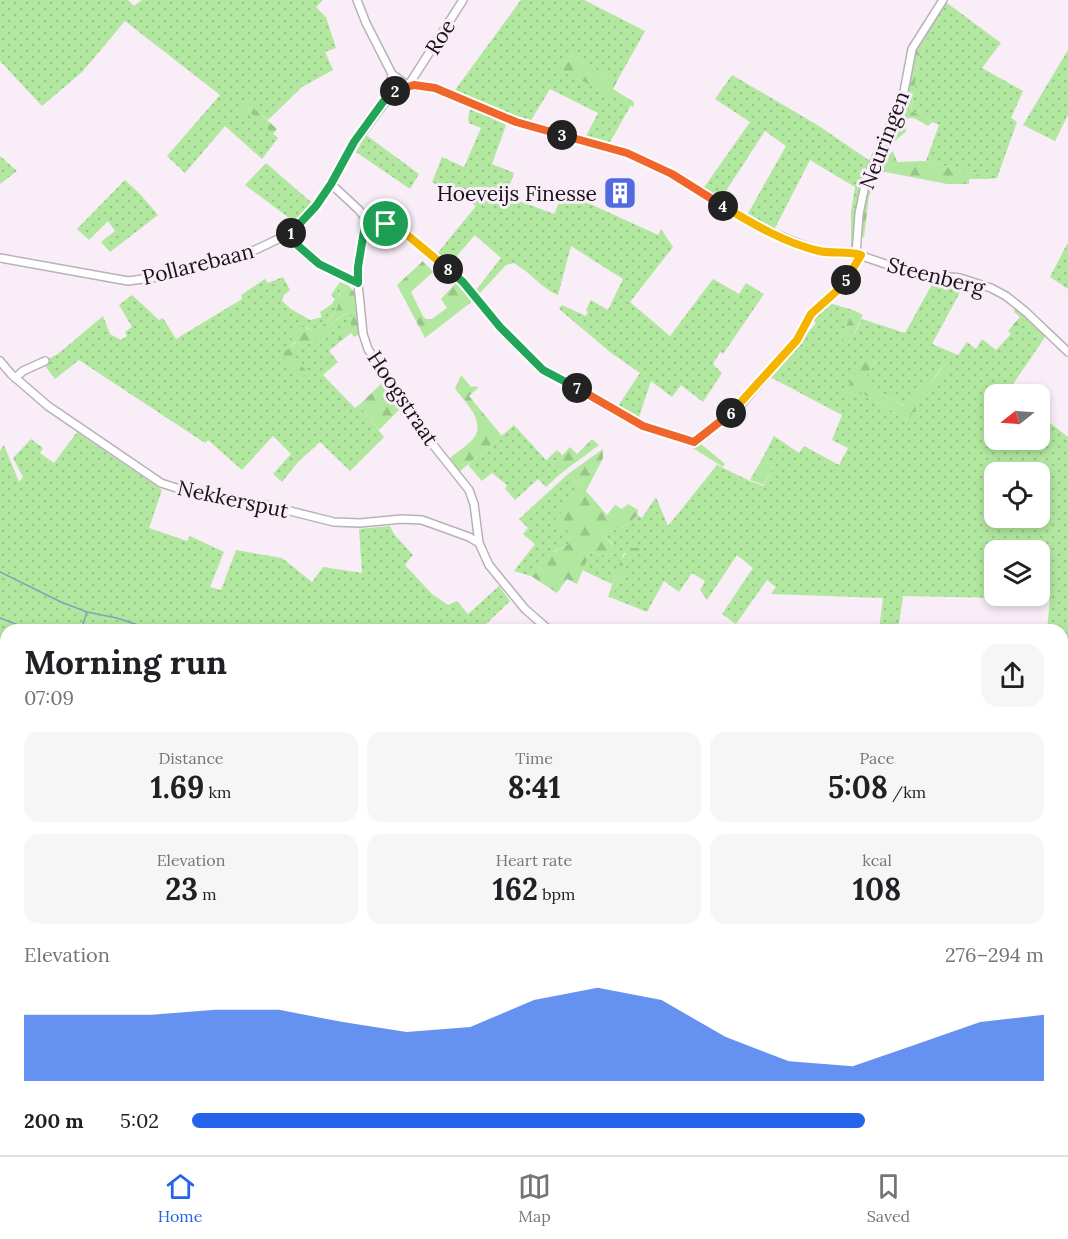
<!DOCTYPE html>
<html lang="en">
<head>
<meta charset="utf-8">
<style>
  :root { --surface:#fff; --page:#f6f6f6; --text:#202124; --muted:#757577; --line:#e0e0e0; --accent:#2563eb }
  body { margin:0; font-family:Lora,serif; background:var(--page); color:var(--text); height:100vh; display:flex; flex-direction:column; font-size:22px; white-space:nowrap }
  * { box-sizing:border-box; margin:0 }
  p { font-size:20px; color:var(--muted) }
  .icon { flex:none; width:33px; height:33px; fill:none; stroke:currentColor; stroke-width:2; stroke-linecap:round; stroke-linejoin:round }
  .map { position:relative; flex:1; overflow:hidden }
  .details { position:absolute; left:0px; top:624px; width:1068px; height:531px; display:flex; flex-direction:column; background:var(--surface); border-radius:18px 18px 0 0; box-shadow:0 3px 9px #0003 }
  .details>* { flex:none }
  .needle { width:39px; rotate:253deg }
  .controls { position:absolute; left:984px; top:384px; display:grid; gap:12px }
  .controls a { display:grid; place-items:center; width:66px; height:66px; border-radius:12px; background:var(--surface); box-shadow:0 3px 9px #0003; font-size:30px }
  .pin { position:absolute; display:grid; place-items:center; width:51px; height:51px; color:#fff; margin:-26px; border:3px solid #fff; border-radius:50%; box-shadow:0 2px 6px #0007 }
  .km { position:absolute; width:30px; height:30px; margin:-15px; border-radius:50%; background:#222; color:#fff; font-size:16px; line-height:30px; text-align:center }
  .round { display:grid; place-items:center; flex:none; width:63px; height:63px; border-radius:18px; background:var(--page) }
  .summary { display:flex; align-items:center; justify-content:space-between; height:102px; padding:0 24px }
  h1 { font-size:33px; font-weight:800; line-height:45px }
  .stats { display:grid; grid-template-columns:repeat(3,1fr); gap:9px; height:102px; padding:6px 24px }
  .stats div { display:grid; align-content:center; border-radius:15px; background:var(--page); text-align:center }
  .stats b { font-size:30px; font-weight:800 }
  .stats small { font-size:16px; font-weight:400 }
  .stats p { font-size:16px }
  .chart { height:168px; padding:12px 24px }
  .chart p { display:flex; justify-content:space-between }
  .chart svg { width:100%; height:108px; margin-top:6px; fill:var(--accent); opacity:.7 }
  ul { padding:0 24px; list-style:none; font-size:20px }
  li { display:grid; grid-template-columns:96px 72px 1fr; align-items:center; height:45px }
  li i { height:15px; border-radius:8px; background:var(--accent) }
  .dock { display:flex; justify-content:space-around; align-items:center; height:84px; border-top:2px solid var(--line); background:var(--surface); font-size:16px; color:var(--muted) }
  .dock a { display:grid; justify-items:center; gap:3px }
  .dock .selected { color:var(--accent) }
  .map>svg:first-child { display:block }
  .grass { fill:url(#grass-dots); fill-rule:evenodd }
  .forest { fill:url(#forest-firs) }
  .water { fill:#a8e3fa; stroke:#7ca5b6; stroke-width:1.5 }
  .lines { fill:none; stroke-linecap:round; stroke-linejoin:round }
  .stream { stroke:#7ca5b6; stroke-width:1.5 }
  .minor-casing { stroke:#bab0b9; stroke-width:10 }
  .minor { stroke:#fff; stroke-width:7 }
  .rail { stroke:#373236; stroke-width:1.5 }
  .split-1-casing { stroke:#fff; stroke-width:12 }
  .split-2-casing { stroke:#fff; stroke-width:12 }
  .split-3-casing { stroke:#fff; stroke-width:12 }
  .split-4-casing { stroke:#fff; stroke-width:12 }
  .split-5-casing { stroke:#fff; stroke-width:12 }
  .split-6-casing { stroke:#fff; stroke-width:12 }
  .split-7-casing { stroke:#fff; stroke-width:12 }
  .split-8-casing { stroke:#fff; stroke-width:12 }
  .split-9-casing { stroke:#fff; stroke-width:12 }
  .split-1 { stroke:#22a559; stroke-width:8 }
  .split-2 { stroke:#22a559; stroke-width:8 }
  .split-3 { stroke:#f0652b; stroke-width:8 }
  .split-4 { stroke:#f0652b; stroke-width:8 }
  .split-5 { stroke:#f5b400; stroke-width:8 }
  .split-6 { stroke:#f5b400; stroke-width:8 }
  .split-7 { stroke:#f0652b; stroke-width:8 }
  .split-8 { stroke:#22a559; stroke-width:8 }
  .split-9 { stroke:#f5b400; stroke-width:8 }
  .labels { text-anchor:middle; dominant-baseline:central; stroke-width:6; stroke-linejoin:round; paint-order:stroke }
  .street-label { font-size:21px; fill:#171316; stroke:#f9edf7 }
  .poi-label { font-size:21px; fill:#171316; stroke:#f9edf7; text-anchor:end }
</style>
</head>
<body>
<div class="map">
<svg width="1068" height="1155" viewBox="0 0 1068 1155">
  <defs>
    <pattern id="grass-dots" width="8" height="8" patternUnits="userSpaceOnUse" patternTransform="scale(1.5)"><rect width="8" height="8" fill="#b2e7a0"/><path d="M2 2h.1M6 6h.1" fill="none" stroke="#98c589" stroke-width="1.8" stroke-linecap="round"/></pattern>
    <pattern id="forest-firs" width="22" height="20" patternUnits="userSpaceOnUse" patternTransform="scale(1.5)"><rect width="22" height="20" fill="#b2e7a0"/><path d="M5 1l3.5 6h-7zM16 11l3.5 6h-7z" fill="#98c589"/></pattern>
  </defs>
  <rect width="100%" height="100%" fill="#f9edf7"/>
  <path class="grass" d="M0 0H128L134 6 142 0H323L316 7 326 17 336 48 325 52 333 70 302 87 268 120 247 103 248 110 278 138 262 159 225 126 185 173 167 156 220 95 125 21 82 72 42 106 0 61Z
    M521 0H584L645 31 617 81 570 54 560 70 631 105 610 142 586 136 598 113 550 89 530 122 455 90Z
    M947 3 1001 43 982 68 1023 91 1011 118 1017 122 997 178 988 179V177L926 161 939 125 911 112 919 58 926 41 940 18 937 16Z
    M1068 50V115L1055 141 1023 125Z
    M732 75 819 126 870 161 861 189 853 245 848 250 824 248H848L851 246V212L855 187 810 160 774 230 746 217 786 146 765 131 720 200 703 189 750 122 715 99Z
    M471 106 506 125 492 164 514 173 506 196 554 214 564 192 658 235 661 229 673 247 630 302 670 336 713 279 739 294 746 283 764 294 723 354 720 352 713 364 722 373 703 402 681 385 672 397 651 381 638 420 616 409 640 373 610 352 559 309 562 305 586 316 588 312 586 310 591 300 608 310 623 279 571 246 558 295C541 288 530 272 514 263L506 265 480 293 476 290 501 258 475 235 448 266 436 255 476 206 432 182 442 157 464 167 481 128 469 123 468 118Z
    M366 135 419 174 410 189 356 152Z
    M0 156 17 171 0 184Z
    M266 163 311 202 296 223 245 185Z
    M125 180 140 194 158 215 110 252 101 242 115 231 108 221 89 240 77 229Z
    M1067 244H1068V289L1050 277Z
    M283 277 290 290 284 295 282 301 291 309 310 320 322 317 320 312 332 304 335 299 331 295 340 282C340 307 337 320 312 330L306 327 296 341 282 355 307 372 291 355 323 334C328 326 342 314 351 313V327L338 336 341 341 329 351 338 362 323 375 355 408 359 405 384 437 350 471 320 442 298 462 282 482 273 474 291 454 273 436 242 470 208 440 205 443 79 360 55 379 42 362 58 354 103 316 110 334 121 340 127 336 125 332 132 327 119 305 132 295 159 320 163 318 176 339 242 299 241 295 265 279 268 283Z
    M935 279 965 283 932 344 958 355 967 342 976 349 982 339 996 350 1024 320 1043 340 1009 390 1014 394H994V440H1040V415L1068 437V661L1066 660 1062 680V630H1047L1050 599 903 596 898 630H879L883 598 771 594 776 587 767 580 736 624 722 614 753 568 737 555 707 600 700 590 705 581 692 573 679 592 664 581 647 612 612 598 626 562 631 557 643 552 624 553 612 584 582 570 590 552 600 555 616 553 613 544 605 537 604 534 628 524 638 515 642 518 656 497 668 526 717 465 750 481 764 486 773 467 762 459 774 436 799 453 804 446 839 465 848 448 832 440 842 415 770 377V374C787 358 801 340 816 323L811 318 829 303 853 310 841 338 850 342 862 319 905 333ZM866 355 876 361 862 382 905 406 922 384 927 387 946 362 907 420 857 390ZM994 472H1040V518H994ZM994 550H1040V596H994Z
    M514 425 546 460 557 450 563 456 553 465 560 474 546 487 538 479 515 500 505 489 507 485 492 473 482 481 468 465Z
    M77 432 162 490 149 528 187 541 190 536 224 552 210 587 221 590 236 550 282 558 312 582 323 567 362 573 359 529 390 526 394 534 413 555 405 565 432 594 448 605 457 601 468 614 499 586 510 601 483 627 486 630H6V731L0 730V451L4 445 19 482 23 477 13 458 31 439 43 448 40 453 54 463Z
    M568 474 582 488 569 544 554 551 542 568 531 576 514 571 535 544 523 534 528 528 519 519Z
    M0 761H6V888L0 889Z
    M1067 826 1068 827V887L1062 886V832Z
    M1068 936V983L1062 986V944Z
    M0 1085 6 1087V1149H120L131 1155H0Z
    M381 1149H423L430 1155H377Z
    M544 1149H639L631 1155H549Z
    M761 1149H825L823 1155H757Z"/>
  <path class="forest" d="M937 16 940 18 926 41 919 58 911 111 932 122 928 126 914 118H908L905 124 906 132 898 138 879 161 878 160 907 97 915 52Z
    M570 54 617 81 613 89 634 102V107L560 70Z
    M247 102 277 129 273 134 248 110 241 119 236 114Z
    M893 151 897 162 926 161 988 177V179H969V184H947L880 171 869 196 864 237 861 236 867 187 876 166H880L883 160Z
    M423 261 433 272 411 292 423 316 426 319H432L447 308 441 299 457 282 474 300 425 338 397 285Z
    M340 282 349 286 354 292 360 334 354 337 351 333 341 341 338 336 351 326V313C342 313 328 326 324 334L292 355 307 372 302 377 282 354 296 342 286 334 297 325 312 330C337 320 340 307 340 282Z
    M1015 307 1046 335 1043 340 1024 321 1011 334 1008 331 1020 317 1014 312Z
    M853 310 863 315 850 342 841 338Z
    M866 355 876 360 863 382 904 406 923 383 928 386 947 362 950 365 907 420 857 390 852 398 844 393Z
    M461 375 471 387 476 386 478 388 469 396 502 436 459 472 450 458C457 452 467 446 473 439 487 423 465 401 455 389Z
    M384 381 402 407 379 430 359 405Z
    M592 439 599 445 560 474 553 465 570 447 577 454Z
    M700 443 725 464 723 467 693 448Z
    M603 449V458L586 491 607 515 615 505 622 509 628 504 638 510V515L628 524 604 534 605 537 618 550 616 553 600 555 590 552 577 584 567 579 557 593 531 576 542 568 546 556 569 544 571 533 553 522 582 488 568 474Z
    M762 459 773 467 764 485 750 480Z
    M630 548H642L643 552 631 557 626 562 612 598 608 597C614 581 618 560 630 548Z
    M1062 886 1068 887V936L1062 944Z
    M6 888V1058L0 1055V889Z
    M1068 983V1155H823L825 1149H1062V986Z
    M423 1149H544L549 1155H430Z
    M639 1149H734L731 1155H631Z"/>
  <path class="water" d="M0 738H6V761H0Z"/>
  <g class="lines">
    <path class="stream" d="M0 572 61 602 87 612
      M0 618 31 630
      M81 630 87 612 117 618 153 630
      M0 889 6 888
      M1062 1093 1068 1096
      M544 1149 549 1155
      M837 1149 852 1155
      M821 1155 823 1149 833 1155
      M899 1155 902 1149
      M952 1155 955 1149"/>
    <defs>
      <path id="minor" d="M392 74 408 86 463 0
        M389 97 399 89 408 86 435 88 516 122 626 153 672 174 723 206 770 232 805 246 819 251 856 254 912 273 960 278 991 288 1006 296 1026 312 1068 352
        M331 184 359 210 366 219 358 267V283L363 334 368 349 418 426 469 490 474 504 479 543 489 565 525 609 549 630
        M366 219 397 229 422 247 463 282 499 327 543 370 643 426 694 442 739 407 797 340 811 314 839 289 861 255
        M287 236 305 253 319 264 358 283
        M856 254 859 214 866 180 903 97 912 49 943 0
        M0 258 128 281 158 277 255 250 291 233 309 214 331 184 347 153 389 97 392 74 366 23 357 0
        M0 361 11 374 48 406 161 483 192 493 266 505 334 522 360 523 402 519 422 520 469 537 479 543
        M15 378 23 371 45 361
        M1062 713H1068
        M1062 794 1068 792
        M0 1081H6
        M312 1149 327 1155
        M365 1155 369 1149"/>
    </defs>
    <use href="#minor" class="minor-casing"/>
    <use href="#minor" class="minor"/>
    <path class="rail" d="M0 1070 6 1073
      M138 1149 149 1155"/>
  </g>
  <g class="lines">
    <defs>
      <path id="split-1" d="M291 233 287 236 319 264 358 283V267L366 219 386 224"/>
      <path id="split-2" d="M291 233 316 206 331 184 354 142 383 102 395 91"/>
      <path id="split-3" d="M395 91 414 85 435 88 516 122 562 135"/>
      <path id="split-4" d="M562 135 627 153 672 174 723 206"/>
      <path id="split-5" d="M723 206C753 224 785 243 819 251 833 254 848 251 861 255L846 280"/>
      <path id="split-6" d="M731 413 797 340 811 314 839 289 846 280"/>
      <path id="split-7" d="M577 388 643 426 694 442 731 413"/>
      <path id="split-8" d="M448 269 463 282 500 327 543 370 577 388"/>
      <path id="split-9" d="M386 224 406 234 448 269"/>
    </defs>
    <use href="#split-1" class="split-1-casing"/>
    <use href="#split-2" class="split-2-casing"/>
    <use href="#split-3" class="split-3-casing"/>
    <use href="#split-4" class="split-4-casing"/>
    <use href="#split-5" class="split-5-casing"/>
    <use href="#split-6" class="split-6-casing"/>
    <use href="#split-7" class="split-7-casing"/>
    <use href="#split-8" class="split-8-casing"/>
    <use href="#split-9" class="split-9-casing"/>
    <use href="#split-1" class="split-1"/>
    <use href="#split-2" class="split-2"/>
    <use href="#split-3" class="split-3"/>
    <use href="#split-4" class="split-4"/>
    <use href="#split-5" class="split-5"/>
    <use href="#split-6" class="split-6"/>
    <use href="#split-7" class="split-7"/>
    <use href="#split-8" class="split-8"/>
    <use href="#split-9" class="split-9"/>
  </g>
  <defs>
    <symbol id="building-square" viewBox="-11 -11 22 22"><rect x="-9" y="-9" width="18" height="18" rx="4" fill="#5369df" stroke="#f9edf7"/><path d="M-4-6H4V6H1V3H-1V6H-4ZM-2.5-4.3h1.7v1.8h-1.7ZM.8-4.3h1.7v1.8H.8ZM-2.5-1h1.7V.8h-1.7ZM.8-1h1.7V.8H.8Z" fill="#fff"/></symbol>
  </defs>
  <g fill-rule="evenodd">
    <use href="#building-square" x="601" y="174" width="38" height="38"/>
  </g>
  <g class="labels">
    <g class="street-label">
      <text transform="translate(440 37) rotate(-58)">Roe</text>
      <text transform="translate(884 140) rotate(-69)">Neuringen</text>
      <text transform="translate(198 264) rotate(-14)">Pollarebaan</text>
      <text transform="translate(936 276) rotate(14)">Steenberg</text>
      <text transform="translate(403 398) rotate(56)">Hoogstraat</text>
      <text transform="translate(233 499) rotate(12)">Nekkersput</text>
    </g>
    <g class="poi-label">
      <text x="597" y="193">Hoeveijs Finesse</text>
    </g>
  </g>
</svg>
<div class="controls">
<a><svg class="needle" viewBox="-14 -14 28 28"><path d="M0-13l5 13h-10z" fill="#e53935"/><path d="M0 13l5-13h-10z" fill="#757577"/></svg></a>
<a><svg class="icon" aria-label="locate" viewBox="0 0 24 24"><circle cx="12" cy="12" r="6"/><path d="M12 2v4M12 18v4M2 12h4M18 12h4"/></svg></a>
<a><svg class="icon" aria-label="layers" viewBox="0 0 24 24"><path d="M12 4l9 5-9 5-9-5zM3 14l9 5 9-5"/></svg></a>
</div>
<div class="pin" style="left:386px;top:224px;background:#1e9e55"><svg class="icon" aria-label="arrive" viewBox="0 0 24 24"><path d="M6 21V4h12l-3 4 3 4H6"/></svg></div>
<b class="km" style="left:291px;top:233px">1</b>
<b class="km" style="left:395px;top:91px">2</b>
<b class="km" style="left:562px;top:135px">3</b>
<b class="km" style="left:723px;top:206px">4</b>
<b class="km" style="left:846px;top:280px">5</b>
<b class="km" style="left:731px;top:413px">6</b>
<b class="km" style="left:577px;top:388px">7</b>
<b class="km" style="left:448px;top:269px">8</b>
<section class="details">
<div class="summary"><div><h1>Morning run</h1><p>07:09</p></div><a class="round"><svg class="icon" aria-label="share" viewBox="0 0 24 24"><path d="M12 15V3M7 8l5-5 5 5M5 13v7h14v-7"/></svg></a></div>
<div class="stats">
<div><p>Distance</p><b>1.69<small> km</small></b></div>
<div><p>Time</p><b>8:41</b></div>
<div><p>Pace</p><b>5:08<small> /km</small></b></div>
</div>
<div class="stats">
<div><p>Elevation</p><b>23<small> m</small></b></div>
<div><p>Heart rate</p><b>162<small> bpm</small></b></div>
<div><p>kcal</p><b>108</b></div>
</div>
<div class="chart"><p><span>Elevation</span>276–294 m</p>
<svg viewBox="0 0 160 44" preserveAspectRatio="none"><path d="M0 44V17L10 17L20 17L30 15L40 15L50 20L60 24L70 22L80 11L90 6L100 11L110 26L120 36L130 38L140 29L150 20L160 17V44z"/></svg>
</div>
<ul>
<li><b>200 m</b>5:02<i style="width:79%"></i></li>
</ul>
</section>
</div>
<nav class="dock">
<a class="selected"><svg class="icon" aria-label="home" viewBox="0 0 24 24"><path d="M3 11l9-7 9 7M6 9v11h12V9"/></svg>Home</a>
<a><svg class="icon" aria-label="map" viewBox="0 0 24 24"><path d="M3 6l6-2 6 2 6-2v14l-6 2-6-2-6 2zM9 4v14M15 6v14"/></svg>Map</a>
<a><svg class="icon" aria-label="saved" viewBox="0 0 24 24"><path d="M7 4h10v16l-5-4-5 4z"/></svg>Saved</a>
</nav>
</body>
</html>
